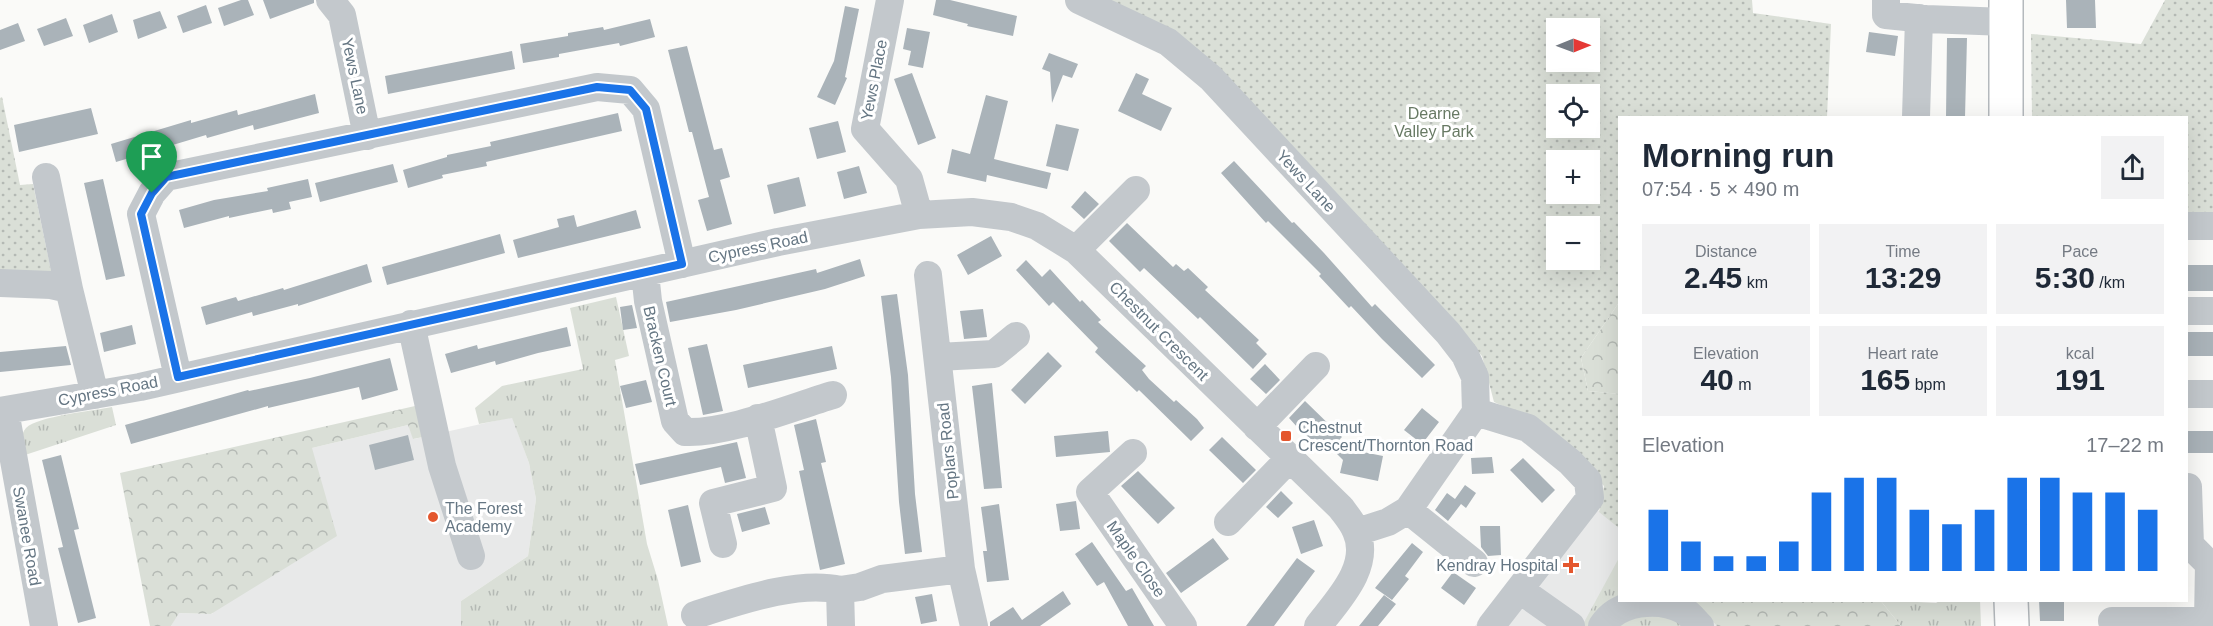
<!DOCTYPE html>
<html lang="en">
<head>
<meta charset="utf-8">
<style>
  :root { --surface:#fff; --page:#f2f2f3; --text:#1f2937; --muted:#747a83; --accent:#1a73e8 }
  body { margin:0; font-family:Arial,sans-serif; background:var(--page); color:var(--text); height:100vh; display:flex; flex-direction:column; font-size:22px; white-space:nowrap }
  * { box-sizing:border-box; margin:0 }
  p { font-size:20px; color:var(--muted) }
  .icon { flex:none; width:33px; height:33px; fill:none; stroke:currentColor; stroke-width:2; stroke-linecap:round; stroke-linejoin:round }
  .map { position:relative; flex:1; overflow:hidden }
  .drawer { position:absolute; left:1618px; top:116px; width:570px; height:486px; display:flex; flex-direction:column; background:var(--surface); border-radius:0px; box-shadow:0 6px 24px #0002 }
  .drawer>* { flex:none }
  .needle { width:39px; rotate:89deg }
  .buttons { position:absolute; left:1546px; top:18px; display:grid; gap:12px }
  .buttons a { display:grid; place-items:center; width:54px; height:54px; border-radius:0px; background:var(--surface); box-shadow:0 6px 24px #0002; font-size:30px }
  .pin { position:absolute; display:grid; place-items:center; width:51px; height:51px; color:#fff; margin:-62px -26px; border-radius:50% 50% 50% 0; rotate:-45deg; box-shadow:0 0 6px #0007 }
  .pin .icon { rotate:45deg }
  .round { display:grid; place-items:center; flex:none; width:63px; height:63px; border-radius:0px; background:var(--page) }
  .headline { display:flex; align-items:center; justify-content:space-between; height:102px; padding:0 24px }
  h1 { font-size:33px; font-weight:700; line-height:45px }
  .metrics { display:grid; grid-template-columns:repeat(3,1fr); gap:9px; height:102px; padding:6px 24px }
  .metrics div { display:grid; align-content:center; border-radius:0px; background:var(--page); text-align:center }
  .metrics b { font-size:30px; font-weight:700 }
  .metrics small { font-size:16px; font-weight:400 }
  .metrics p { font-size:16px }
  .chart { height:168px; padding:12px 24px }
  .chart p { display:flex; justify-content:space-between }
  .chart svg { width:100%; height:108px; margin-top:6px; stroke:var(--accent); stroke-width:6 }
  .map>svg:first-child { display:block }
  .built { fill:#e8e9e9 }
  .grass { fill:url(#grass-tufts) }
  .forest { fill:url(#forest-crowns) }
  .park { fill:url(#park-dots); fill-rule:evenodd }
  .building { fill:#aab3b9 }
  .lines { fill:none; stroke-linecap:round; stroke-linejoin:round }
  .highway-casing { stroke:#b4b9bd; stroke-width:36 }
  .minor { stroke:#c3c8cc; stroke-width:28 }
  .highway { stroke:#fff; stroke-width:33 }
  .route-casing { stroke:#fff; stroke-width:12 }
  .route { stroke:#1a73e8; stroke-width:8 }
  .poi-dot { fill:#e4572e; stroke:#fff; stroke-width:2 }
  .labels { text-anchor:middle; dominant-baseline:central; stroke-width:6; stroke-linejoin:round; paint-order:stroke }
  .street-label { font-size:16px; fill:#657683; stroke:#fff }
  .park-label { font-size:16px; fill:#687a64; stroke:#fff }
  .poi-label { font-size:16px; fill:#657683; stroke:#fff; text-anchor:start }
</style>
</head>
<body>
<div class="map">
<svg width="2213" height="626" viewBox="0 0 2213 626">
  <defs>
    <pattern id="grass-tufts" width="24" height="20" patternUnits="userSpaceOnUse" patternTransform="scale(1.5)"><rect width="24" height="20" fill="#dadfd7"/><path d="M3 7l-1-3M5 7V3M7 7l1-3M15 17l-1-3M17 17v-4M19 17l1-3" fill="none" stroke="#b4b9b4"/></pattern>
    <pattern id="forest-crowns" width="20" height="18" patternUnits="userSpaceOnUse" patternTransform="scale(1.5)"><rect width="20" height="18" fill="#dadfd7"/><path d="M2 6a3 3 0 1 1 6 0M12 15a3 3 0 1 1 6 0" fill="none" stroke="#b4b9b4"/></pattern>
    <pattern id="park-dots" width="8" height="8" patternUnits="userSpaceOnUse" patternTransform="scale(1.5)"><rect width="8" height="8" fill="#dadfd7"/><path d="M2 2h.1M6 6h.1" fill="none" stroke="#b4b9b4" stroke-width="1.8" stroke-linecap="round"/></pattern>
  </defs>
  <rect width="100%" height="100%" fill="#fafaf8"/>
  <path class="built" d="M512 417 529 463 536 499 528 556 461 601V626H171L178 613 212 614 312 448 408 425 414 439Z
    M1577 492 1620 529V600H1691L1717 626H1475Z"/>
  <path class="grass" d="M616 297 629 356 615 360 647 544 658 580 668 626H461V601L528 556 536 499 529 463 512 418 479 424 475 408 502 386 583 369 570 308Z
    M112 407 116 425 25 455C22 446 19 436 26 428 38 416 93 411 112 407Z
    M1620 556V600L1596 626H1582Z
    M1880 600 1936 603 1941 600H1980L1981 626H1901Z
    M1654 610 1688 626H1616Z"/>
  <path class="forest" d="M1620 301V394L1588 391 1581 358Z
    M415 406 428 436 413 439 408 425 312 448 337 536 211 614 179 613 171 626H150L120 473Z
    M1691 600H1880L1901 626H1717Z"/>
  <path class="park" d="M1106 0H1752L1753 13 1831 24 1827 117H1620V301L1581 358 1588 391 1620 394V529L1599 512 1604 486 1546 425 1494 402 1482 356 1261 114ZM1557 28H1590V62H1557ZM1557 94H1590V128H1557ZM1557 160H1590V194H1557ZM1557 226H1590V260H1557Z
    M2165 0H2213V218H2187V117H2032L2031 34 2141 44Z
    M2 97 20 185 33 184 52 275 0 281V98Z"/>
  <path class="building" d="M241 0H248L254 15 224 26 218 8Z
    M263 0H314V3L270 19Z
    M936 0H950L1017 16 1013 36 967 26 968 24 933 15Z
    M2066 0H2095L2096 28H2067Z
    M206 5 212 23 183 33 177 16Z
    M845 6 859 9 845 77 847 78 835 105 817 97 834 61Z
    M160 11 167 28 138 39 133 20Z
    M112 14 118 32 89 43 83 25Z
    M66 18 73 36 44 46 37 29Z
    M650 19 655 37 620 46 619 43 559 54V57L523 63 520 44 568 36V33L603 27 604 30Z
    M18 23 25 41 0 50V30Z
    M907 28 930 32 923 68 908 65 911 51 903 49Z
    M1869 32 1898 36 1895 56 1866 52Z
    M1947 38H1967L1965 117H1946Z
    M687 46 714 150 722 148 730 177 720 180 732 224 707 231 698 200 709 197 692 132H689L668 50Z
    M512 51 515 69 388 94 385 76Z
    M1049 53 1078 64 1072 78 1063 75 1052 103 1050 72 1042 69Z
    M912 73 936 138 918 145 894 79Z
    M1136 73 1149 79 1142 94 1172 108 1161 131 1118 111Z
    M315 94 319 113 254 130 253 125 207 138 206 135 116 162 111 144 191 120V123L237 110 238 115Z
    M986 95 1008 101 994 159 1051 173 1047 189 987 175 986 182 947 173 952 149 970 154Z
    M91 108 98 134 19 152 14 125Z
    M618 113 622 131 486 162 487 166 442 175 443 178 408 188 403 170 447 157V155L491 146 490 142Z
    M838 121 846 152 817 159 809 128Z
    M1056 124 1079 129 1068 171 1046 166Z
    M1234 161 1292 223 1294 222 1324 253 1372 307 1375 304 1435 365 1422 378 1382 339 1351 306 1349 308 1319 276 1321 274 1268 221 1266 223 1221 173Z
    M393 164 398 182 320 202 315 183Z
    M859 166 867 193 844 199 837 172Z
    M799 177 806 206 774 214 767 185Z
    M103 179 125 276 106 280 84 183Z
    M308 179 312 197 289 202 291 209 273 213 272 209 229 218V216L184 228 179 210 214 200 268 191 267 188Z
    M1085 191 1099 204 1084 219 1071 207Z
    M636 210 641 228 518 258 513 240 559 227 557 219 574 215 577 227Z
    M1127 223 1173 267 1176 264 1184 271 1188 268 1208 287 1205 290 1259 340 1256 343 1267 354 1253 369 1200 317 1198 319 1144 268 1140 272 1109 241Z
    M500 234 505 253 387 285 382 267Z
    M991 236 1002 256 968 275 957 255Z
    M860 259 865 276 825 289 736 310 670 322 666 302 816 269 817 273Z
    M1026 260 1042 277 1050 269 1080 302 1082 300 1101 320 1098 322 1146 366 1142 370 1149 379 1174 402 1176 400 1197 419 1204 428 1191 441 1139 390 1137 392 1095 352 1098 348 1053 302 1049 306 1016 270Z
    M367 264 372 282 298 306V304L253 316 252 312 206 325 201 307 236 297 238 301 283 288 284 290Z
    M2187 265H2213V291H2187Z
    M897 294 908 375 915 494 922 552 905 554 899 502 891 377 881 296Z
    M632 305 637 328 623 330 620 307Z
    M983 309 987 337 964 339 960 311Z
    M132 325 136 344 104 352 100 333Z
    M567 327 571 346 538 353 496 365 495 361 451 373 445 354 477 345 478 349Z
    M2187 332H2213V356H2187Z
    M707 344 723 411 703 415 688 348Z
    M66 346 71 365 0 372V352Z
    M832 346 837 369 748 388 743 365Z
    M1048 352 1062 366 1025 404 1011 390Z
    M390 358 398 390 362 400 359 387 268 408V406L131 444 125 425 248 390 249 391 310 378Z
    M1265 364 1280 380 1266 394 1250 379Z
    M646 380 652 402 626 408 620 386Z
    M992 383 1002 488 984 489 972 386Z
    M1305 401 1342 437 1333 446 1383 456 1378 481 1340 473 1343 460 1322 439 1317 445 1298 428 1289 418Z
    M1422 408 1439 422 1422 444 1404 430Z
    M816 419 826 462 821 463 845 564 820 570 799 471 804 470 794 425Z
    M1108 431 1110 452 1056 457 1054 436Z
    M2187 431H2213V453H2188Z
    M408 435 414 460 375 470 369 445Z
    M1222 437 1256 470 1243 483 1209 450Z
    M737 442 746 478 725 483 721 467 640 485 635 464Z
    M61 455 79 529 74 530 96 618 78 623 58 548 63 547 42 460Z
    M1492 457 1494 473 1472 474 1471 458Z
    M1523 458 1555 490 1542 503 1510 470Z
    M1138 471 1175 508 1158 524 1121 486Z
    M1465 485 1476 493 1466 508 1461 504 1448 521 1435 510 1447 493 1455 499Z
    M1281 491 1293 503 1278 518 1266 507Z
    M1076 501 1080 529 1060 531 1056 504Z
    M999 504 1009 580 987 582 983 551H987L981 507Z
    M688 505 701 562 681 567 668 510Z
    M765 507 770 524 742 532 737 514Z
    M1314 520 1323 546 1301 554 1292 527Z
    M1480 526H1500L1501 555 1488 556 1481 547Z
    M1213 538 1229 559 1181 593 1166 573Z
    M1092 542 1126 591 1132 588 1154 626H1128L1104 582 1097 586 1075 554Z
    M1412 543 1423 552 1405 576 1409 579 1392 600 1375 588Z
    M1297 558 1315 571 1274 626H1246Z
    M1453 572 1476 588 1464 605 1441 588Z
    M1063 591 1071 604 1040 626H990V622L1013 607 1022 620Z
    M932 594 937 621 921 624 915 597Z
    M1384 595 1396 604 1378 626H1359Z
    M2039 600H2064V621H2040Z"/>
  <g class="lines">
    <defs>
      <path id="highway" d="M2006 0V117
        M2011 600 2012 626"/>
    </defs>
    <use href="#highway" class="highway-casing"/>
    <path class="minor" d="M330 0 342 15 367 136
      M890 0 865 129 909 179 919 215
      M1079 0 1168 42 1211 78 1448 333 1465 355 1475 377 1476 412
      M1886 0V15L1926 19 2006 22
      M1916 117 1919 18
      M46 177 69 289 95 395
      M2187 226H2213
      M1076 250 1136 190
      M645 273 648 301 675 421 685 432C727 434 792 407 833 395
      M928 275 961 569 974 626
      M0 283 51 285 69 289
      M2187 311H2213
      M411 324 442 466 471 556
      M938 357 994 354 1016 336
      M178 377 141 214 152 193 166 177 597 87 630 90 646 109 682 264
      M2187 394H2213
      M0 411 140 387 778 242 919 215 972 212 1011 217 1037 226 1076 250 1341 508C1346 515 1353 523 1356 531 1372 566 1338 600 1318 626
      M5 411 44 626
      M1476 412 1528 428 1570 462 1588 481 1590 498 1491 626
      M1257 427 1316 366
      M1133 453 1090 492 1183 626
      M1408 510 1474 563
      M1228 522 1289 459
      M1357 532 1388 522 1408 510 1476 412
      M723 544 713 503 773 488 758 418
      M1520 590 1571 626
      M695 615C737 602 797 580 840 590
      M2112 621H2208L2209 564 2190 545 2188 487
      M841 626 840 590 860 587 882 579 961 569
      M1602 626C1618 601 1658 597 1683 610 1689 613 1695 621 1700 626"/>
    <use href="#highway" class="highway"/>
  </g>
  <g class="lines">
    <defs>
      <path id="route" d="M597 87 630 90 646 109 682 264 178 377 141 214 152 193 166 177Z"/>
    </defs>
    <use href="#route" class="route-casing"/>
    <use href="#route" class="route"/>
  </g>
  <g class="poi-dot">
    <rect x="1280" y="430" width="12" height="12" rx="3"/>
    <circle cx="433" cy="517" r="6"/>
    <path d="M1568 556h6v6h6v6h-6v6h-6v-6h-6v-6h6z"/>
  </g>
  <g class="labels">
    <g class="street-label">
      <text transform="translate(355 76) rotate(78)">Yews Lane</text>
      <text transform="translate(874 80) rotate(-79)">Yews Place</text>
      <text transform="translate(1306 181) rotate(47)">Yews Lane</text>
      <text transform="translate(758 247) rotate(-12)">Cypress Road</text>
      <text transform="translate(1159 331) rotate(45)">Chestnut Crescent</text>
      <text transform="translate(660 356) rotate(77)">Bracken Court</text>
      <text transform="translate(108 391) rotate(-11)">Cypress Road</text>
      <text transform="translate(948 451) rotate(-96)">Poplars Road</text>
      <text transform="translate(27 536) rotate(80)">Swanee Road</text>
      <text transform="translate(1136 559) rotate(55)">Maple Close</text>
    </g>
    <g class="park-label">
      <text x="1434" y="113">Dearne<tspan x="1434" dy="18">Valley Park</tspan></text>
    </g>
    <g class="poi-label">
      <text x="1298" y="427">Chestnut<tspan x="1298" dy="18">Crescent/Thornton Road</tspan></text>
      <text x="445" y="508">The Forest<tspan x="445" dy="18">Academy</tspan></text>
      <text x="1558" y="565" text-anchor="end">Kendray Hospital</text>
    </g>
  </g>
</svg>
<div class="buttons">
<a><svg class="needle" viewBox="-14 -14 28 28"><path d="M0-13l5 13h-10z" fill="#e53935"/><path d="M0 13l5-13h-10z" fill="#747a83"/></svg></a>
<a><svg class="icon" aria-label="locate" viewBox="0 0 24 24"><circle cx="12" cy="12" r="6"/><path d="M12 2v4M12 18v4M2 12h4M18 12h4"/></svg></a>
<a>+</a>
<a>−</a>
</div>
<div class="pin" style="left:152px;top:193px;background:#1e9e55"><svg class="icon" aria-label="arrive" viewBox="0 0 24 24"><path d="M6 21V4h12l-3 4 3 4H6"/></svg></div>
<section class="drawer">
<div class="headline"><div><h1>Morning run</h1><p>07:54 · 5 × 490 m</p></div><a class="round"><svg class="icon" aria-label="share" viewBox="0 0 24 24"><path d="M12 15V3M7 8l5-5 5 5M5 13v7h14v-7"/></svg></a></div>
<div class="metrics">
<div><p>Distance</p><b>2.45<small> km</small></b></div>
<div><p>Time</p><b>13:29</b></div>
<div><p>Pace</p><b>5:30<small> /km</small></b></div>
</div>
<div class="metrics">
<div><p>Elevation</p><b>40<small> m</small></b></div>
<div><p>Heart rate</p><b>165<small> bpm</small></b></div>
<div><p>kcal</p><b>191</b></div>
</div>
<div class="chart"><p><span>Elevation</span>17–22 m</p>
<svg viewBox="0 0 160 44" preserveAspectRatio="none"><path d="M5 44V19M15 44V32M25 44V38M35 44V38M45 44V32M55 44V12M65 44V6M75 44V6M85 44V19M95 44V25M105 44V19M115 44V6M125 44V6M135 44V12M145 44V12M155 44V19"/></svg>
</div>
</section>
</div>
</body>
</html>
